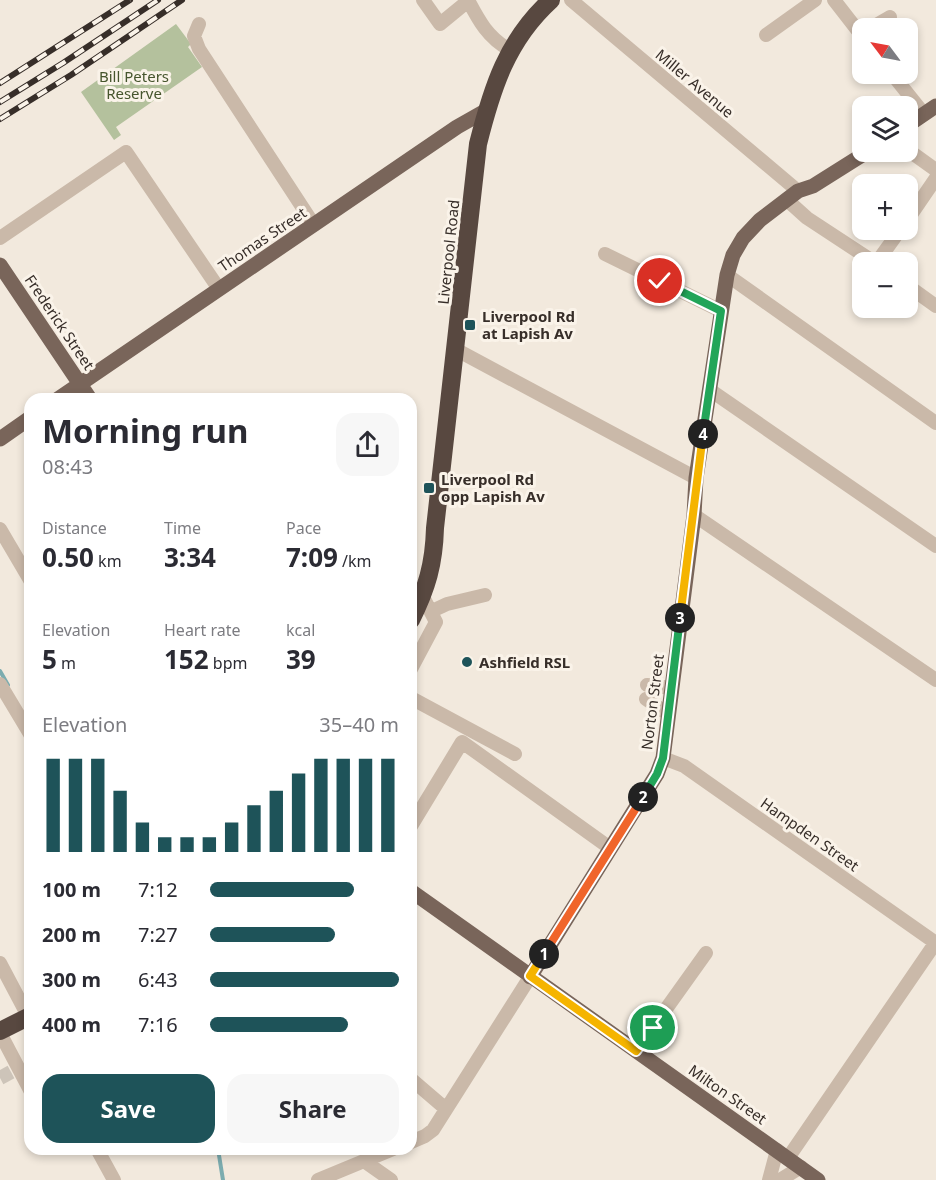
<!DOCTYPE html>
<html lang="en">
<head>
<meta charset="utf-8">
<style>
  :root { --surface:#fff; --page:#f7f7f7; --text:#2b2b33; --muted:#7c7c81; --accent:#1e5359 }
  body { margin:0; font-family:"Noto Sans",sans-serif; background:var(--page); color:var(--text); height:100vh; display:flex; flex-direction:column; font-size:22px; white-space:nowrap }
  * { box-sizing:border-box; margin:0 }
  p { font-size:20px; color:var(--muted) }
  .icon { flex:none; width:33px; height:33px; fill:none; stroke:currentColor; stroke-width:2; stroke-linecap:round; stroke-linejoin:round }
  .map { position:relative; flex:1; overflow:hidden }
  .panel { position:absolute; left:24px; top:393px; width:393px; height:762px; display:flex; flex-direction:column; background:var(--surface); border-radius:18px; box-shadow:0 3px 9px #0003 }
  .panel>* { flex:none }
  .needle { width:39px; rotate:302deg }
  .fabs { position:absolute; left:852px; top:18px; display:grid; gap:12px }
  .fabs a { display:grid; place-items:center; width:66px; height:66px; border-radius:12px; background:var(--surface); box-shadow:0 3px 9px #0003; font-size:30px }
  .pin { position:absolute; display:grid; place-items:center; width:51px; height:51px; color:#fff; margin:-26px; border:3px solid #fff; border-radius:50%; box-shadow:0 2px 6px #0007 }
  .km { position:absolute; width:30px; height:30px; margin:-15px; border-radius:50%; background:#222; color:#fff; font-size:16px; line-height:30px; text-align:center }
  .round { display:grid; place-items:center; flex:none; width:63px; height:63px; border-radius:18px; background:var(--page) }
  .summary { display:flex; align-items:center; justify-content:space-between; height:102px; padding:0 18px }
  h1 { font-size:33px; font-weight:700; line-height:45px }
  .stats { display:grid; grid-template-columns:repeat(3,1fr); gap:9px; height:102px; padding:6px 18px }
  .stats div { display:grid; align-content:center }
  .stats b { font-size:26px; font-weight:700 }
  .stats small { font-size:16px; font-weight:400 }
  .stats p { font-size:16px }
  .chart { height:168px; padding:12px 18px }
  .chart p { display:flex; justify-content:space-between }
  .chart svg { width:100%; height:108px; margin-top:6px; stroke:var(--accent); stroke-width:6 }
  .cta { display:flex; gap:12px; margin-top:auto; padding:12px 18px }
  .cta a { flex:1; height:69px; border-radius:18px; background:var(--accent); color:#fff; font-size:24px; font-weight:700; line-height:69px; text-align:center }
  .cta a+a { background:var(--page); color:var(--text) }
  ul { padding:0 18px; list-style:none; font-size:20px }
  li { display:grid; grid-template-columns:96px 72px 1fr; align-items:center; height:45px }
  li i { height:15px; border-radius:8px; background:var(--accent) }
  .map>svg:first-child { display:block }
  .green { fill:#b4c19d }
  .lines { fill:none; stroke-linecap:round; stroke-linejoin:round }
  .stream { stroke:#7cacaf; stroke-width:4 }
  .minor-tunnel { stroke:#cdc4b9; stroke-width:14; stroke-dasharray:14 7; stroke-linecap:butt }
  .minor { stroke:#cab9a9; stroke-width:14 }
  .major { stroke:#79655a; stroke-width:15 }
  .highway { stroke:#584840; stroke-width:18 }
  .rail-casing { stroke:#372e29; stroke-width:6 }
  .rail { stroke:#faf3e9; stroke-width:4; stroke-dasharray:11; stroke-linecap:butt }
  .split-1-casing { stroke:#fff; stroke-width:12 }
  .split-2-casing { stroke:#fff; stroke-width:12 }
  .split-3-casing { stroke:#fff; stroke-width:12 }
  .split-4-casing { stroke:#fff; stroke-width:12 }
  .split-5-casing { stroke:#fff; stroke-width:12 }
  .split-1 { stroke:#f5b400; stroke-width:8 }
  .split-2 { stroke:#f0652b; stroke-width:8 }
  .split-3 { stroke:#22a559; stroke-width:8 }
  .split-4 { stroke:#f5b400; stroke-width:8 }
  .split-5 { stroke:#22a559; stroke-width:8 }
  .poi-dot { fill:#1e5359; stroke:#faf3e9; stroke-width:2 }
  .labels { text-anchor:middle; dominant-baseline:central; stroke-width:6; stroke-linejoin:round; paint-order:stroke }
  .park-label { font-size:15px; fill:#46552d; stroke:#faf3e9 }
  .street-label { font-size:15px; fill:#372e29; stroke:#faf3e9 }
  .poi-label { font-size:15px; font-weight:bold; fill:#372e29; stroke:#faf3e9; text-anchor:start }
</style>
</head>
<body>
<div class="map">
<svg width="936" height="1180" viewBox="0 0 936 1180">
  <rect width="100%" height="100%" fill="#f2e9dd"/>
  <path class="green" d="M176 24 191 44 188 47 202 67 116 127 121 135 114 140 81 92Z"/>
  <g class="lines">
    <path class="stream" d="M0 671 8 685
      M218 1149 223 1180"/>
    <path class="minor-tunnel" d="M0 1078 11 1072"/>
    <path class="minor" d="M423 0 440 24 468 1
      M468 0C479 21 488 38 510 50
      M571 0 798 191
      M834 0 862 36
      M199 24 194 36 199 49 314 225
      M871 28 890 17
      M766 35 815 0
      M908 48 910 47
      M892 74 924 114
      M908 150 936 170
      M787 200 807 218 874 262
      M908 219 936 178
      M0 238 126 152 219 289
      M605 254 721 311
      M877 262 900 230
      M727 275 936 423
      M908 286 936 306
      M455 349 696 478
      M710 390 936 546
      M694 515 936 680
      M0 529 30 580
      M432 611 447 604 485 595
      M411 669 436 622 422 595
      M0 684 30 734
      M647 685 671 688
      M411 698 515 754
      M646 699 668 714
      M663 758 684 766 936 943
      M411 826 462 742 610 848
      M0 963 28 1016
      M0 1033 30 1090
      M636 1051 706 953
      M411 1079 446 1109
      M411 1142 425 1136 433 1130 530 977
      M97 1149 114 1180
      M788 1158 936 942
      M364 1161 391 1180
      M318 1180 393 1149
      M769 1180 777 1150
      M780 1180 801 1167"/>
    <path class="major" d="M908 125 936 106
      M0 265 90 399
      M58 399 457 127 487 110
      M0 439 30 418
      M411 891 818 1180
      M530 977 657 774 663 758 694 515 696 478 727 275 733 255 743 238 760 220 798 191 813 186 867 152"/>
    <path class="highway" d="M411 620C427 588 434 564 435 528L478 144C492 88 507 40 551 0
      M0 1031 30 1016"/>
    <defs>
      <path id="rail" d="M0 83 130 0
        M0 102 63 63 158 0
        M0 119 71 75 182 0"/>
    </defs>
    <use href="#rail" class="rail-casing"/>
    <use href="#rail" class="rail"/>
  </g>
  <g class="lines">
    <defs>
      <path id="split-1" d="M544 954 530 976 636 1051 653 1028"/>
      <path id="split-2" d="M544 954 643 797"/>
      <path id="split-3" d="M643 797 657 774 663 758 680 618"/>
      <path id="split-4" d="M680 618 703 434"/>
      <path id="split-5" d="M660 281 721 311 703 434"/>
    </defs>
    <use href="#split-1" class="split-1-casing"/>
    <use href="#split-2" class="split-2-casing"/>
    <use href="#split-3" class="split-3-casing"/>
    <use href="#split-4" class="split-4-casing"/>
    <use href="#split-5" class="split-5-casing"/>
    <use href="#split-1" class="split-1"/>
    <use href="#split-2" class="split-2"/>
    <use href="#split-3" class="split-3"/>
    <use href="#split-4" class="split-4"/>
    <use href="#split-5" class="split-5"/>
  </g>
  <g class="poi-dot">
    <rect x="464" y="319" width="12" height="12" rx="3"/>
    <rect x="423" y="482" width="12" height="12" rx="3"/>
    <circle cx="467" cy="662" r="6"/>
  </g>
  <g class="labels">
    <g class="park-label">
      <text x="134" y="76">Bill Peters<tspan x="134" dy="17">Reserve</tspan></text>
    </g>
    <g class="street-label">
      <text transform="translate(695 83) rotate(40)">Miller Avenue</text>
      <text transform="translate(262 239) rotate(-34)">Thomas Street</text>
      <text transform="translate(448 252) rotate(-84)">Liverpool Road</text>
      <text transform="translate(60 322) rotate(56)">Frederick Street</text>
      <text transform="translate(652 702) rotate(-83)">Norton Street</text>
      <text transform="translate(810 834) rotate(35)">Hampden Street</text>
      <text transform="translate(728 1094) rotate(35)">Milton Street</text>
    </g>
    <g class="poi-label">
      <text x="482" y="316">Liverpool Rd<tspan x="482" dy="17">at Lapish Av</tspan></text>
      <text x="441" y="479">Liverpool Rd<tspan x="441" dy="17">opp Lapish Av</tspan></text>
      <text x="479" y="662">Ashfield RSL</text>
    </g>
  </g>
</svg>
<div class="fabs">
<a><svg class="needle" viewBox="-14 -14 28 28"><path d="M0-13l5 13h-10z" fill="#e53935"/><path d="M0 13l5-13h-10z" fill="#7c7c81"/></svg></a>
<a><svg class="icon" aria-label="layers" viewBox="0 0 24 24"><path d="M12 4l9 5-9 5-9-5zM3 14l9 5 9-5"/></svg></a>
<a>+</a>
<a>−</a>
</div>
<div class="pin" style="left:653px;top:1028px;background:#1e9e55"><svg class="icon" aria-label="arrive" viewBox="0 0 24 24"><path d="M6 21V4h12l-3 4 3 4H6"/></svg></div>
<div class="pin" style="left:660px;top:281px;background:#d93025"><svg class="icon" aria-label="check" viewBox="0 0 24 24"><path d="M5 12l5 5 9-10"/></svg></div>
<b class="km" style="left:544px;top:954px">1</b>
<b class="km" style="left:643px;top:797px">2</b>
<b class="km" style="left:680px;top:618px">3</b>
<b class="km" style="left:703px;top:434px">4</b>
<section class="panel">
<div class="summary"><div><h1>Morning run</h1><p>08:43</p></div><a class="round"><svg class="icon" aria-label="share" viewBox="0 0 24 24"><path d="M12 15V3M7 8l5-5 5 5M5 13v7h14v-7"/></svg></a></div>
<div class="stats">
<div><p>Distance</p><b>0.50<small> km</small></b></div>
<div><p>Time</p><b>3:34</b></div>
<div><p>Pace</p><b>7:09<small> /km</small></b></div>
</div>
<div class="stats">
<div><p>Elevation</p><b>5<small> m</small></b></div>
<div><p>Heart rate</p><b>152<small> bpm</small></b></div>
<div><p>kcal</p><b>39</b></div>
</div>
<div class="chart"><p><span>Elevation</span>35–40 m</p>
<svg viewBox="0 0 160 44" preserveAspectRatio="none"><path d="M5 44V6M15 44V6M25 44V6M35 44V19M45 44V32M55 44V38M65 44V38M75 44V38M85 44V32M95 44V25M105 44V19M115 44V12M125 44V6M135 44V6M145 44V6M155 44V6"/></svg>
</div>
<ul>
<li><b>100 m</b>7:12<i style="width:76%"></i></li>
<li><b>200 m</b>7:27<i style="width:66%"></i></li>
<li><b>300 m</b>6:43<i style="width:100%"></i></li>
<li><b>400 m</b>7:16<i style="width:73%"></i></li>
</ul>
<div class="cta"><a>Save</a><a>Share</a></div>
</section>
</div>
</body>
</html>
